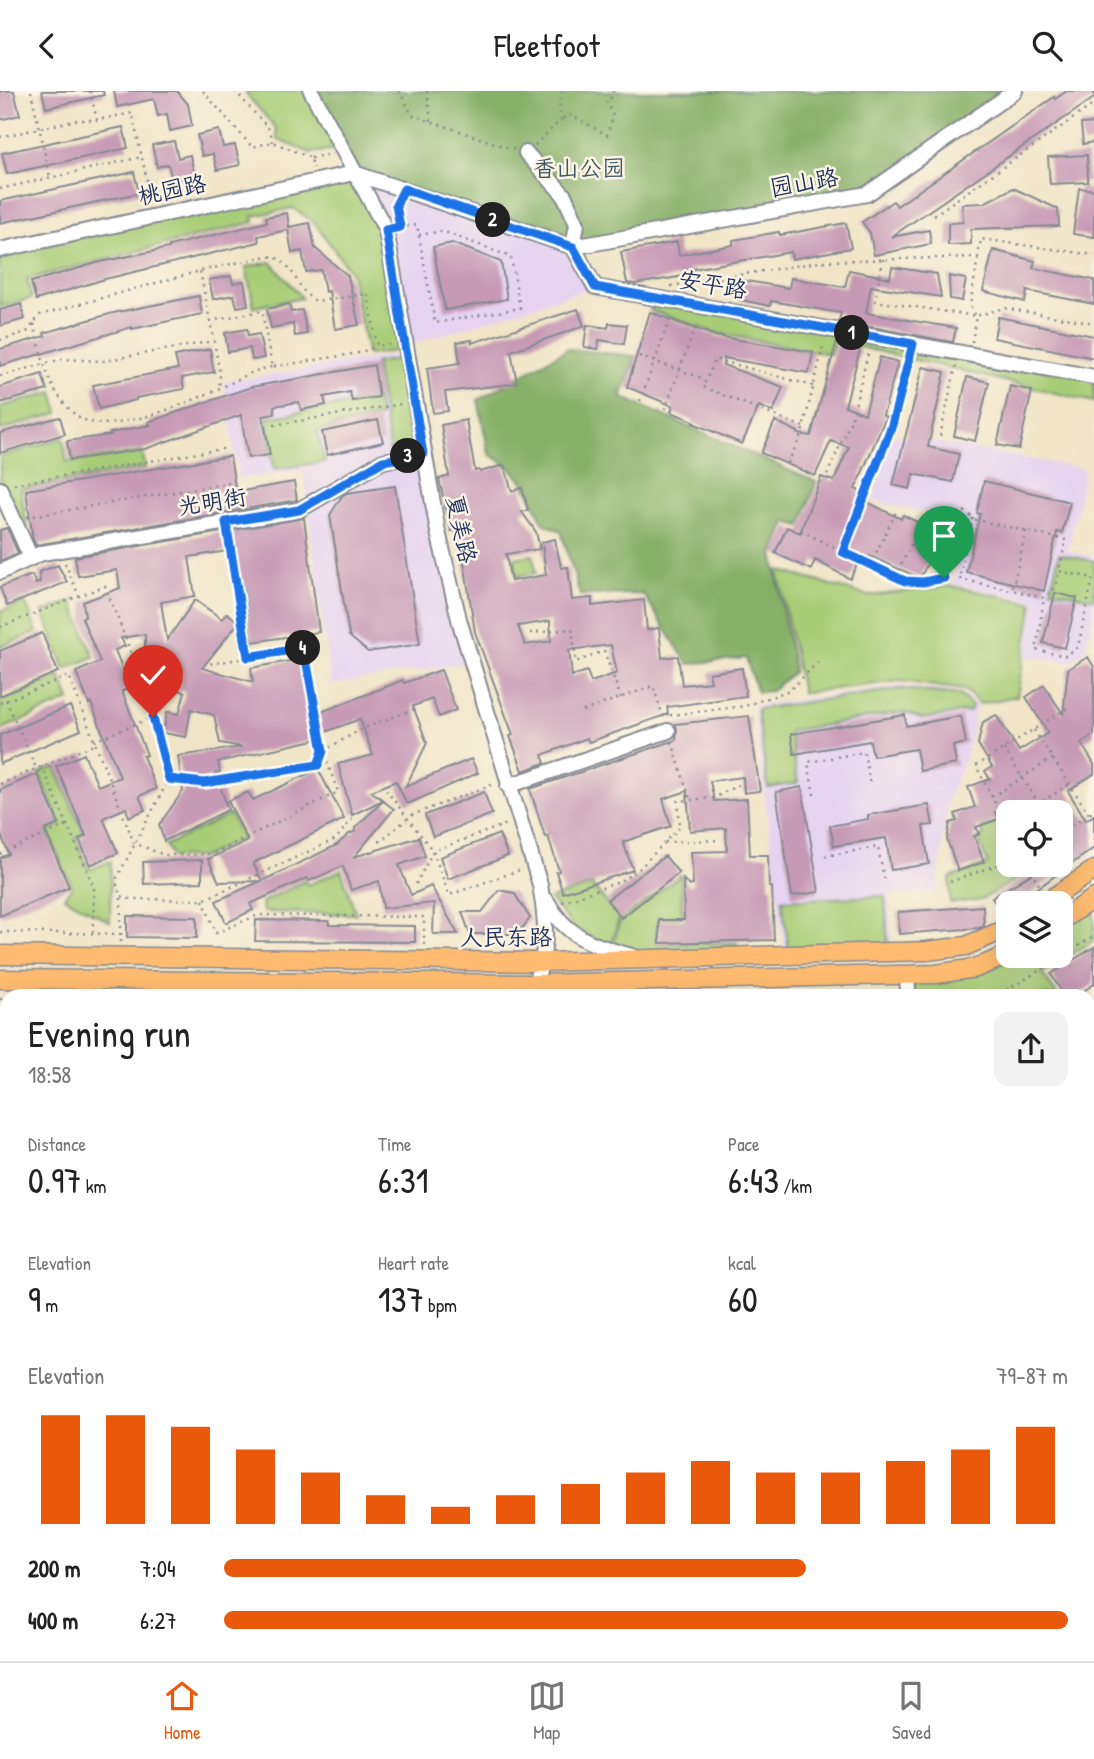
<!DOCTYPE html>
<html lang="en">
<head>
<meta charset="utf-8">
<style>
  :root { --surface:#fff; --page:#f2f2f2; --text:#222; --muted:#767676; --line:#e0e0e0; --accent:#ea580c }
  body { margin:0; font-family:"Patrick Hand","LXGW WenKai TC",sans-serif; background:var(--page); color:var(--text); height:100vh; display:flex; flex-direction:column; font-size:26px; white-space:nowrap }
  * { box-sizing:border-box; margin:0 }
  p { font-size:23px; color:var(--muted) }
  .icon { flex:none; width:38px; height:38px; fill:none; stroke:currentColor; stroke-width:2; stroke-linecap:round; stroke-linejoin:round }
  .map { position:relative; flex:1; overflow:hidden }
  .details { position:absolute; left:0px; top:898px; width:1096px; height:674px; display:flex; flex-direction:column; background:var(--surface); border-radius:21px 21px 0 0; box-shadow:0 7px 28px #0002 }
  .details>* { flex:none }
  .fabs { position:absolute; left:996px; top:709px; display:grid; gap:14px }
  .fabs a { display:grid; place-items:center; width:77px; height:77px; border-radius:14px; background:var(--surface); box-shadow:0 7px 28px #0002; font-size:35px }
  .pin { position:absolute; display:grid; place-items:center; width:60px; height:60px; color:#fff; margin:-72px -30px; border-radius:50% 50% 50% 0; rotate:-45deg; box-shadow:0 0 7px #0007 }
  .pin .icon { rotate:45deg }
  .km { position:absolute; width:35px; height:35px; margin:-18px; border-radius:50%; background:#222; color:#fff; font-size:19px; line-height:35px; text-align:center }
  .round { display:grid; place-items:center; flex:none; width:74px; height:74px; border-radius:14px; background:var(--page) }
  .overview { display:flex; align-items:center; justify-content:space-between; height:119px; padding:0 28px }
  h1 { font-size:38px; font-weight:600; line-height:52px }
  .figures { display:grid; grid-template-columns:repeat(3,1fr); gap:10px; height:119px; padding:7px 28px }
  .figures div { display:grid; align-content:center }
  .figures b { font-size:35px; font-weight:600 }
  .figures small { font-size:19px; font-weight:400 }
  .figures p { font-size:19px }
  .chart { height:196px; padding:14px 28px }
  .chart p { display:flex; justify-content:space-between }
  .chart svg { width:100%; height:126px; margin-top:7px; stroke:var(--accent); stroke-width:6 }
  ul { padding:0 28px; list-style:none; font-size:23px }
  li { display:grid; grid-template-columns:112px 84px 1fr; align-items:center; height:52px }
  li i { height:18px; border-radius:9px; background:var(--accent) }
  header { display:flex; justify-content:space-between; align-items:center; height:91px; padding:0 28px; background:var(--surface); font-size:32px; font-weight:600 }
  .tab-bar { display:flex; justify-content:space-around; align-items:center; height:98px; border-top:2px solid var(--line); background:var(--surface); font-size:19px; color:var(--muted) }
  .tab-bar a { display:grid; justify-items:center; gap:4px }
  .tab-bar .selected { color:var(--accent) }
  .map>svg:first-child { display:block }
  .built { fill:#e5d3f1 }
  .green { fill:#a8cd77; stroke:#627e6a; stroke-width:2 }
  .forest { fill:#86b068; stroke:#507063; stroke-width:2 }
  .building { fill:#c69ab5; fill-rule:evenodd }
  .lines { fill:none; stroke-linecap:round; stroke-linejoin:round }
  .minor-casing { stroke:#868a92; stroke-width:18 }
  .major-casing { stroke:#868a92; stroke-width:21 }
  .path { stroke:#868a92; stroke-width:2.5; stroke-dasharray:2 5; stroke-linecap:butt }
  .minor { stroke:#fff; stroke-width:14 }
  .major { stroke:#febb71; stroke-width:18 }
  .route-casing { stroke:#fff; stroke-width:14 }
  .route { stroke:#1a73e8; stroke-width:9 }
  .labels { text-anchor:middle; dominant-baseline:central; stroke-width:5; stroke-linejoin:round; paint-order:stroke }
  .park-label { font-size:23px; fill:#3e5664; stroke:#fcf5e5 }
  .street-label { font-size:23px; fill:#1b2f5e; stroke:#fcf5e5 }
</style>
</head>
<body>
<header><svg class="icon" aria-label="back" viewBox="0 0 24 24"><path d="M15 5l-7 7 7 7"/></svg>Fleetfoot<svg class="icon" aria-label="search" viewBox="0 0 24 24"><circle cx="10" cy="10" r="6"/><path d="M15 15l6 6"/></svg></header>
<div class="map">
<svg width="1094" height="1570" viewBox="0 0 1094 1570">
  <rect width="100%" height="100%" fill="#fcf5e5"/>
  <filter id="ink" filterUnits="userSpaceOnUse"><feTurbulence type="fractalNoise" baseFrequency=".0143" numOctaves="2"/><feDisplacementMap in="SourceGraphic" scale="14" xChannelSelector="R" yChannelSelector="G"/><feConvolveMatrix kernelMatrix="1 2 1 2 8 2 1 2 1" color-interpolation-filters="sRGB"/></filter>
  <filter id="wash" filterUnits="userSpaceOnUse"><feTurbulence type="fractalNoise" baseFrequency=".00686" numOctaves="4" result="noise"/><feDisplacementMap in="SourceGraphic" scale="28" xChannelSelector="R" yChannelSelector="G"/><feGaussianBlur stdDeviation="1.57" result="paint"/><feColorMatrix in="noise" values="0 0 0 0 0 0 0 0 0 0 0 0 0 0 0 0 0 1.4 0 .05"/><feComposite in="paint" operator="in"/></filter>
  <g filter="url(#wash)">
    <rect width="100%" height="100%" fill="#f0e5c7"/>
    <path class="built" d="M355 82 572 157 595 196 406 255Z
      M406 262 470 571 331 594 303 378 239 388 224 291Z
      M891 343 1085 378 1068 460 1094 465V523L1084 561 1069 571 1026 565 1035 510 952 493 967 432 873 410Z
      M901 595 961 602 977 614 965 667 948 708 937 800 889 804 892 860 785 863 753 615Z
      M0 915H7V1080H0Z
      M472 1564 474 1570H233L230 1565Z"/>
    <path class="green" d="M247 0H304L336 58 311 62 278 49 276 37 246 3Z
      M352 88 381 140 400 259 368 264 351 182 314 131 293 117 253 125 254 131 27 188 32 207 0 216V164Z
      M271 171 302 207 254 216 246 176Z
      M653 208 1094 288V311L834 250 830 263 716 242 650 219Z
      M404 267 418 356 390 360 375 272Z
      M53 301 59 322 0 339V316Z
      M377 308 380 326 317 340 325 371 274 378 266 327Z
      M63 347 67 371 143 361 145 377 21 398 30 456 2 396 0 388V365Z
      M1059 463 1094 470V508L1051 498Z
      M533 464 536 482 517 485 514 467Z
      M778 479 869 505 951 495 1033 512 1017 605 980 613 965 599 900 590 802 602Z
      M72 510 94 566 65 578 43 521Z
      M25 511 37 541 0 556V521Z
      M60 585 70 609 0 639V610Z
      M901 598 960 604 972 615 970 620 922 628 904 621 789 640 798 692 768 697 757 618Z
      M55 676 84 743 76 747 89 779 111 770 110 831 64 806 72 796 47 740 61 734 39 682Z
      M230 723 243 748 203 766H172L166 754Z
      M1002 730 1008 743V774H1023L1027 782 981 809 950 812V787L988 773 978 748 984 745 981 737Z
      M341 779 356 823 263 821 262 811 305 790 308 794Z
      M681 784 682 826 657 827V853L737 852 738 863 646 865 613 855 620 830Z
      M592 794 619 827 610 856 575 838 550 808Z
      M885 805 888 857 789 861 782 809Z
      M1094 814V849L1042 882 1058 905H914L912 892 975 883 1018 865 1060 864 1061 837Z
      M257 897 405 898 435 905H257Z
      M1088 931 1094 935V1246L1089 1248Z"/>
    <path class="forest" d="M312 0H1014L867 102 573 154 355 81Z
      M567 258 636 265 621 306 816 391 801 435 786 431 773 463 794 580 771 600 757 601 746 567 688 573 643 503 580 504 561 440 543 432C528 397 524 383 489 363L478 309Z
      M0 1083H7V1135L0 1147Z
      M0 1182 7 1192V1323L0 1315Z
      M1094 1532V1570H1045L1055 1565 1088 1564 1089 1538Z"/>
    <g id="blocks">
      <path class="building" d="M0 0H14L20 24 0 29Z
        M42 0H103L104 4 46 17Z
        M114 0H177L188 13 192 35 170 40 167 23 158 25 154 8 117 16Z
        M1067 0H1094V7L891 146 929 139 931 153 874 164 870 142 862 131 893 110 897 115 1054 6 1055 8Z
        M1094 32V51L1083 53 1081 33Z
        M123 36 128 57 7 83 2 62Z
        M219 39 223 56 235 54 240 74 217 79 213 63 202 65 197 44Z
        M174 50 178 67 190 64 195 85 172 90 168 73 157 76 152 54Z
        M1087 64 1088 91 1050 93 1048 66Z
        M134 81 139 102 0 132V110Z
        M1013 97 1058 118 1059 135 971 138V153L948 154V132L963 131 962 113 984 112Z
        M1079 97 1094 99V146L1073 143Z
        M287 122 289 136 310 132 315 157 348 185 359 234 335 238 329 200 325 201 321 179 306 181 302 160 292 162 288 139 258 145 259 151 105 188 36 209 31 191 100 171 169 157V155L267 131 266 126Z
        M846 132 851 157 792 168 791 161 687 179 697 183 635 193 627 192 621 161 677 151 679 164 733 154V149L779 141 780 144Z
        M452 152 501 171 507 208 445 219 433 156Z
        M993 159 1035 170 1033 177 1094 189V213L1027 200 1025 211 983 200Z
        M892 176 937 183 941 206 871 195 866 222 956 237 953 251 839 230 841 222 771 210 770 215 736 208 740 189 789 197 791 187 845 196 849 179 890 187Z
        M231 185 233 192 244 190 248 214 237 216 234 204 213 208 209 189Z
        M949 185 966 188 962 210 950 208Z
        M199 205 202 223 132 238V236L0 275V258L45 245 44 242 113 222Z
        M21 213 25 228 0 235V219Z
        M289 213 291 221 302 219 307 243 295 245 293 233 271 237 267 218Z
        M578 218 584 235 511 260 517 292 445 301 448 320 433 322 427 277 460 272 457 251 472 249V252Z
        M650 221 716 245 813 261 809 282 724 267 723 274 783 296 773 321 759 315 742 353 693 332 694 330 671 321 673 315 627 296Z
        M998 226 1094 245V267L994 247Z
        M609 232 627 234 624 253 599 249 598 258 584 256 587 234 608 237Z
        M247 238 248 245 259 243 264 267 252 269 250 257 228 261 225 242Z
        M836 253 860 259 845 315 865 323 880 266 898 271 883 324 886 326 855 398 860 400 857 406 901 428 903 424 927 436 929 433 944 441 920 487 869 465 867 469 861 466 850 488 815 469 811 479 775 462 787 436 800 442 821 386 834 390 849 356 831 350 815 385 761 362 775 330 798 341V343L811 345Z
        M210 258 214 281 182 287 184 298 136 307V309L99 318 93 294 178 278 175 265Z
        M374 274 379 306 352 310 350 301 324 306 326 314 301 319 299 311 274 315 275 323 263 325 270 364 248 367 241 324 145 358 70 369 67 350 111 344 110 342 150 334 148 331 251 296Z
        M923 276 945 281 928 356 959 363 953 391 913 383 910 398 893 394Z
        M42 283 47 299 0 312V296Z
        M967 286 989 291 975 350 954 345Z
        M1010 295 1032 300 1019 358 997 354Z
        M60 326 65 343 0 362V342Z
        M378 329 383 351 327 364 322 341Z
        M466 329 475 380 479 379 480 381 504 374 512 400 522 397 528 419 522 421 536 441 540 458 506 463 511 490 546 484 542 451 555 448 561 477 568 476 572 509 592 507V515L644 509 647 539 659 537 662 567 678 565 682 594 711 591 709 582 742 577 746 605 667 616 668 623 589 651 587 647 542 664 545 672 523 680 510 645 513 644 475 541 459 439 451 440 439 388 449 385 441 334ZM550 530 551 550 525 554 518 535ZM611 554 617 582 591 591 587 580 572 585 569 559Z
        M230 365 236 401 294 391 297 409 36 454 33 449 26 399Z
        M984 390 1070 411 1062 442 1057 441 1044 500 966 481 980 423 977 422Z
        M395 395 420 553 368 561 349 545 330 424 342 405 347 402Z
        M304 427 319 541 252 551 243 495H240L234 459 189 466 195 505 161 511 167 549 195 509 222 528 227 522 239 531 202 577 253 591 251 577 301 568 311 625 403 589 404 592 441 579 456 619 439 626 432 608 413 615 427 652 406 695 471 668 478 682 410 712H406L396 690 371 700 383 709 352 724 338 673 373 664 360 628 317 644 318 648 218 671 220 682H216L228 719 164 750 159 734 183 700 178 665 242 656 220 652 214 624 191 618 186 646 163 642 167 621 179 623 185 601 178 599 182 582H145V543L121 547 125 555 115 559 130 597 122 600 147 664 143 665 156 698 139 705 145 719 129 726 126 717 103 727 118 762 90 774 79 748 86 745 56 675 84 663 98 695 120 686 91 612 89 613 76 581 100 571 82 527 85 526 83 511 120 497 117 479 78 485 75 466Z
        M7 437 18 462 0 470V439Z
        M58 474 67 491 7 515 0 496 32 484 36 493 40 491 39 481Z
        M1055 502 1077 507 1065 557 1043 552Z
        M42 542 58 581 0 605V560Z
        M1088 566 1094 576V644L1081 652 1094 673V683L1068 700 1086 729 1094 724V757L1031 802 1014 812H1008V816L1001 820 992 807 1036 780 1032 774H1060V721H995L999 728 976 736 979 743 974 745 984 771 958 780 947 749 950 732 957 730 955 723 975 716 968 696 990 688 985 680 992 676 978 653 983 631 996 624 1019 660 1048 642 1026 606 1044 594 1063 623 1068 578Z
        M70 615 81 639 0 673V644Z
        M905 624 906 635 961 625 966 652 953 655 956 673 920 680 916 658 873 665 870 650 794 663 791 643Z
        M749 625 760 700 744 702 743 686 710 690 714 710 747 708 750 764H768L769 796H772L774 849 660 852 659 829H684L683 788 689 795 693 794 691 761 727 760 726 737 690 740 687 700 663 708 671 735 623 751 633 779 563 802 556 781 559 780 548 745 545 746 530 698 676 649 677 638 675 633Z
        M318 678 344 728 253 772 262 790 337 754 349 743 356 740 355 737 383 710 394 718 354 766 419 746 425 765 399 774 411 804 431 795 458 843H433L434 812 383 817 379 790 351 799 343 775 309 790 307 787 250 813 253 819 226 832 216 810 261 790 219 791 208 768 248 750 228 710 248 701 253 709Z
        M37 683 59 733 45 739 69 796 0 825V767L9 763 0 742V699Z
        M802 696 819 801 792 805 776 701Z
        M484 701 492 723 433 746 425 724Z
        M929 714 933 734 923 735 929 773 891 779 886 747 834 755 830 735 868 728V724Z
        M499 743 508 765 448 788 440 766Z
        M665 765 679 782 621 827 607 809Z
        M202 769V791L144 793 143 771Z
        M499 799 514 802 530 827 518 843H470L462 821H482Z
        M983 815 984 835 979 837 899 843 898 821Z
        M127 825 197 826V847L127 846Z
        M256 829 329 830V834L415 835V851L255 850Z
        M1094 856V893L1076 905H1064L1051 883Z"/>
    </g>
  </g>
  <g filter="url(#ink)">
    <use href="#blocks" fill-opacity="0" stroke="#868a92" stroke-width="2"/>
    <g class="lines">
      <defs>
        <path id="minor" d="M311 0 386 139 438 441 460 532 540 794C548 839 548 862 530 905
          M526 62 564 104 577 133 573 156
          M573 156 867 103 1015 0
          M0 159 354 82 573 156 595 196 1094 286
          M0 398 31 467
          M0 481 42 462 299 419 383 370 423 363
          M508 695 668 640
          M547 810C565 846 595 855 632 865
          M906 883 909 905
          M440 896 468 905
          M588 905 620 894
          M1088 1427 1094 1434
          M0 1461 7 1456
          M1088 1470 1094 1466
          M527 1570 537 1564
          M635 1570 637 1564"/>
        <path id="major" d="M1045 812 1094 779
          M1060 830 1094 807
          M0 864 543 871 927 860 966 855 1008 837
          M0 888 535 893 936 883 976 877 1008 864"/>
      </defs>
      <use href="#minor" class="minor-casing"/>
      <use href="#major" class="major-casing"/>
      <path class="path" d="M31 0 50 86
        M90 0 97 29 132 22 151 107
        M203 0 252 56 273 51 311 67 313 77
        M235 0 270 39 273 51
        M399 0 412 24 515 59
        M427 0 431 30
        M562 0 559 17 563 27 571 24 607 44 613 25 606 10 612 6 613 0
        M0 46 77 29H97
        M535 54 563 27
        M311 67 332 63
        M0 98 142 66
        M399 109 396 114 399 133
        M934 124 1094 13
        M400 136 417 134 435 232 520 217 511 166 442 140 419 144
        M883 168 875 210 976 225 1004 217 1094 232
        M671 195 825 170 978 166 981 148 1094 164
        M210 230 262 220 272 276 359 262 377 255
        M34 233C40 254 43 280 55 299 64 314 76 329 95 332 126 337 189 312 218 298 237 290 251 279 272 276
        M0 249 27 241 40 224 200 180 267 165C296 167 294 200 316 210L368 203 377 255 393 253
        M214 250 220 283 219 298
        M972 251 976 225 970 215 978 166
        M639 265 705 288
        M0 285 62 268 103 270 214 250 200 180
        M640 310 670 228
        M665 318 695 237
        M274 334 402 313
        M803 336 703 296 715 268 813 295
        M940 345 956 275
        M788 372 802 342 824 252
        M827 384 851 330 869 259
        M14 393 228 357
        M964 420 976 429 1066 449 1059 480
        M27 426 235 391
        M973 427 959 488 1011 499
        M801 440 905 490 923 491 945 487
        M1026 440 1012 499 1044 507 1036 559 1065 565 1078 556 1093 487 1059 480 1055 497 1044 507
        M228 445 248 566
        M843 461 893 334 909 266
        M65 472 79 505
        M870 474 896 421
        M895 486 924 428
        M0 536 105 495 147 603 169 688 117 787V796L121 805 130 808 203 809 336 748 352 728
        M530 542 572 538 576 571 604 560 621 607
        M6 609 36 677
        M0 612 69 585 134 752 164 764 213 763 338 701 323 660 362 638 417 617
        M583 620 653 595 664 628
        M663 625 745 615 790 599 820 569
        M1034 639 1089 723
        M94 650 153 626
        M672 651 690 708
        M1004 658 1044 721
        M42 675 94 796 93 843
        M169 688 204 692 318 674 323 660 305 557 209 573
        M0 693 96 653
        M386 699 433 760 449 804 520 779
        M814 704 808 671 864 661 870 694
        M992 706 1053 667
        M1025 721 1070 693
        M1008 737 976 675 1069 616
        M1060 741 1094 720
        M379 751 412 724 494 693
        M665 751 721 749
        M0 763 67 734
        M825 765 878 756 884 788
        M1027 774 1042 798
        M950 791 1008 770
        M416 793 433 760 507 733
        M203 809 216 842 258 824 424 826V855
        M562 811 619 791 637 780 680 736 678 710 714 707 740 693
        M0 841 120 843
        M121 851V805
        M994 905 1021 891 1094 845
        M0 908H7
        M1088 925 1094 921
        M0 947H7
        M0 1040H7
        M7 1158 0 1170 7 1174
        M0 1344 7 1340
        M0 1395 7 1390
        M0 1482 7 1478
        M379 1564 382 1570
        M447 1564 450 1570
        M708 1564V1570
        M757 1564V1570
        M824 1564 825 1570
        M3 1570 2 1557 7 1554
        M355 1570 364 1564"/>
      <use href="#minor" class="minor"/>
      <use href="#major" class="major"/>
    </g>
  </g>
  <g class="lines" filter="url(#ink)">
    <defs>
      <path id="route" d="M153 626 169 688 204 692 318 674 323 660 304 557 248 566 226 431 299 419 383 370 423 363 386 139 400 136 396 114 404 98 573 156 595 196 913 253 892 334 843 461 905 490 923 491 944 487"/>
    </defs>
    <use href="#route" class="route-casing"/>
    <use href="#route" class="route"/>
  </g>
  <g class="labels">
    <g class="park-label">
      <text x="579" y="76">香山公园</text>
    </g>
    <g class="street-label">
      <text transform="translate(804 91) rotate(-10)">园山路</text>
      <text transform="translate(172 98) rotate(-12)">桃园路</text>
      <text transform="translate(713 193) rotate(10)">安平路</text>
      <text transform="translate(212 410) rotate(-9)">光明街</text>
      <text transform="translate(462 438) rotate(78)">夏美路</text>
      <text x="506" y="845">人民东路</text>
    </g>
  </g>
</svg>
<div class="fabs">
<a><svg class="icon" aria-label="locate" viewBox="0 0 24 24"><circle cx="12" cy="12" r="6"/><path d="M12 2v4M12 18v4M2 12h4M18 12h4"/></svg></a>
<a><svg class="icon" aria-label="layers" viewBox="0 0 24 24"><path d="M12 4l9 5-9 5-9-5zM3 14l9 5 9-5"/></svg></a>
</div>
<div class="pin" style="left:944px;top:487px;background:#1e9e55"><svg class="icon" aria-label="arrive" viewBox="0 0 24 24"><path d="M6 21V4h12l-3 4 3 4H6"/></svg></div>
<div class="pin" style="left:153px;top:626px;background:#d93025"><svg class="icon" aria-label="check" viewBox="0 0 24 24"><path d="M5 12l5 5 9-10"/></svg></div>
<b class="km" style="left:852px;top:242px">1</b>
<b class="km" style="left:493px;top:129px">2</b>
<b class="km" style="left:408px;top:365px">3</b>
<b class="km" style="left:303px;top:557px">4</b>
<section class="details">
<div class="overview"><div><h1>Evening run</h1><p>18:58</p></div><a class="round"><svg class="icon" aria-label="share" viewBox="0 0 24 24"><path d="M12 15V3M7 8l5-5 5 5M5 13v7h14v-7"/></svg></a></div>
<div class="figures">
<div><p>Distance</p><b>0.97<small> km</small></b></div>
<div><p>Time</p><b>6:31</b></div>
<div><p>Pace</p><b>6:43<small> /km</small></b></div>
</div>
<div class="figures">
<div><p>Elevation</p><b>9<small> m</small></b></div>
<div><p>Heart rate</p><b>137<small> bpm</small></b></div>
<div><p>kcal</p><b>60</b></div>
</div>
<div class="chart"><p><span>Elevation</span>79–87 m</p>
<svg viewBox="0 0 160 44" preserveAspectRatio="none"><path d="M5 44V6M15 44V6M25 44V10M35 44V18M45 44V26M55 44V34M65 44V38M75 44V34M85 44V30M95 44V26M105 44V22M115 44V26M125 44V26M135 44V22M145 44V18M155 44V10"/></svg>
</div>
<ul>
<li><b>200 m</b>7:04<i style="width:69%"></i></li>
<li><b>400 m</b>6:27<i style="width:100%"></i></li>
</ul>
</section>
</div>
<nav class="tab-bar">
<a class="selected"><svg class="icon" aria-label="home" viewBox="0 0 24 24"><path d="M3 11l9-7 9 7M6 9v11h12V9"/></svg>Home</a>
<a><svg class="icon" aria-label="map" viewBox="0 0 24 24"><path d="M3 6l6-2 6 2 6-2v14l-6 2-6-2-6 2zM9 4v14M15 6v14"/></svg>Map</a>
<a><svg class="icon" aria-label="saved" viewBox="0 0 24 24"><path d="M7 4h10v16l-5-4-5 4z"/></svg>Saved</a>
</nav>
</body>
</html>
